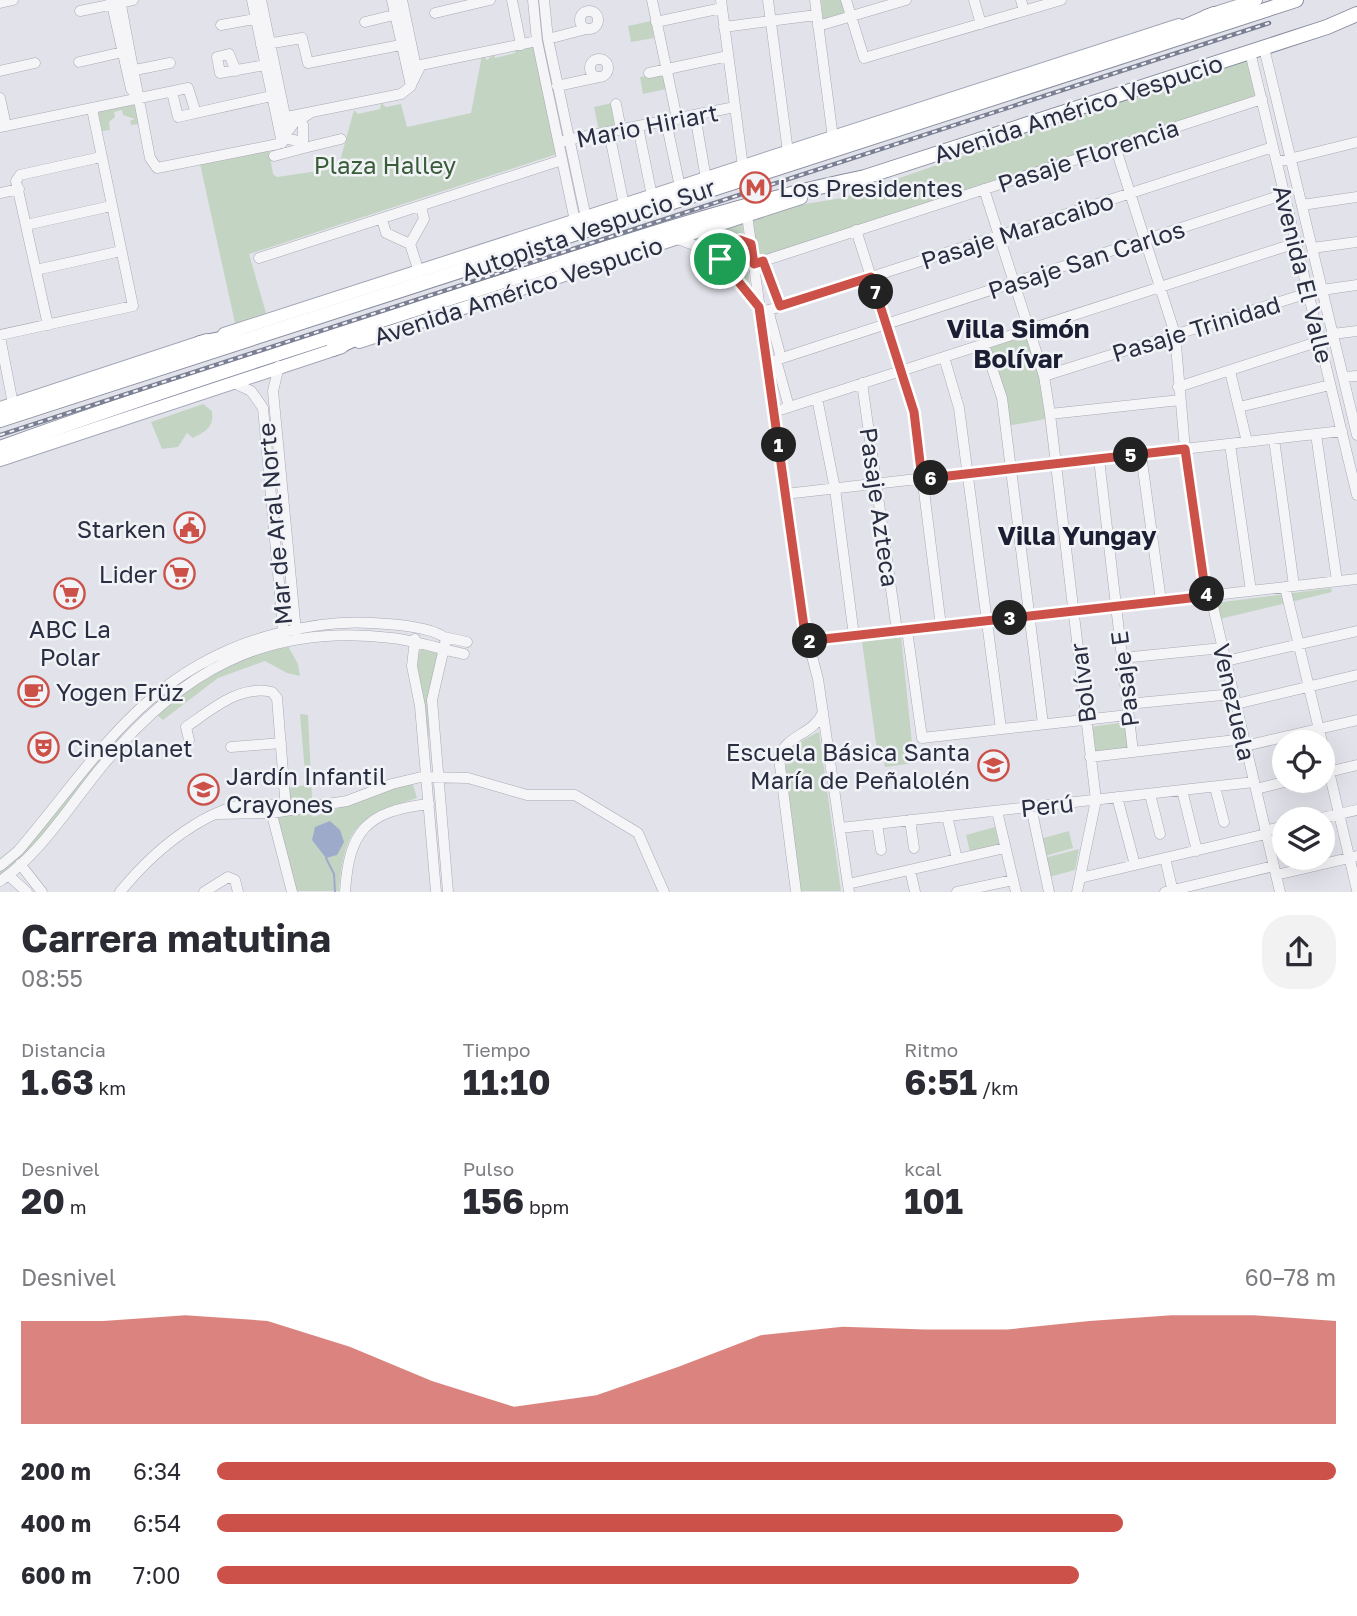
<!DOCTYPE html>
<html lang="es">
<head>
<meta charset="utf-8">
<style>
  :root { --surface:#fff; --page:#f2f2f3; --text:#2b2b33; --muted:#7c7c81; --accent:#cc5149 }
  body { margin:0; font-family:"Golos Text",sans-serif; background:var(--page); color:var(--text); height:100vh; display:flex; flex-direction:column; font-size:26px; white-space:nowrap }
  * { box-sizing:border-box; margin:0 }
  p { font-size:23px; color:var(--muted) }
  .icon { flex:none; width:38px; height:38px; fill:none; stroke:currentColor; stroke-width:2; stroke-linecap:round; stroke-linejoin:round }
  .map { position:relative; height:892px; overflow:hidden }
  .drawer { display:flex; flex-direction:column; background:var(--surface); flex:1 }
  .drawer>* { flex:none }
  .buttons { position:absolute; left:1272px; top:730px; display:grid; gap:14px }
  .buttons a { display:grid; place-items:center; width:63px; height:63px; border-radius:50%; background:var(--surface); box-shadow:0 7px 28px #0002; font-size:35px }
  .pin { position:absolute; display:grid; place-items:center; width:60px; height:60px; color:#fff; margin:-30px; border:4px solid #fff; border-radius:50%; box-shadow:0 2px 7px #0007 }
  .km { position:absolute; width:35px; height:35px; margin:-18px; border-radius:50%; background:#222; color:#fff; font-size:19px; line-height:35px; text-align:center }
  .round { display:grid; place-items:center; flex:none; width:74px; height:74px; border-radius:28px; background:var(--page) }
  .overview { display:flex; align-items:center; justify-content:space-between; height:119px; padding:0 21px }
  h1 { font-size:38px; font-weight:700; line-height:52px }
  .stats { display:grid; grid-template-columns:repeat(3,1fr); gap:10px; height:119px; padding:7px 21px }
  .stats div { display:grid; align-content:center }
  .stats b { font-size:35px; font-weight:700 }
  .stats small { font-size:19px; font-weight:400 }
  .stats p { font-size:19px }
  .chart { height:196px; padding:14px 21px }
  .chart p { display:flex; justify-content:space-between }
  .chart svg { width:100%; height:126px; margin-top:7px; fill:var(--accent); opacity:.7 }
  ul { padding:0 21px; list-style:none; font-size:23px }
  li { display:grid; grid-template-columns:112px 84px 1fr; align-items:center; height:52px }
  li i { height:18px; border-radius:9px; background:var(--accent) }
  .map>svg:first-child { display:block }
  .green { fill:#c4d4c3 }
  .water { fill:#9eaac9 }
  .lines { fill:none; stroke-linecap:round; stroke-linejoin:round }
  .stream { stroke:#9eaac9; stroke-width:2 }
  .minor-casing { stroke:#a7a9b4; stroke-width:11 }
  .major-casing { stroke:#a1a5b6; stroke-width:14 }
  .highway-casing { stroke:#898ea1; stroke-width:16 }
  .minor { stroke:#f5f5f8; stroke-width:10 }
  .major { stroke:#fff; stroke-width:12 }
  .highway { stroke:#fff; stroke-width:14 }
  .rail-casing { stroke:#7b7f93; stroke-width:4.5 }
  .rail { stroke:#f2f3f7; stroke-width:2; stroke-dasharray:5; stroke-linecap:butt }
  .route-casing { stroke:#fff; stroke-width:14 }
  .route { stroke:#cc5149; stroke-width:9 }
  .labels { text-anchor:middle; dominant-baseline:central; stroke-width:5; stroke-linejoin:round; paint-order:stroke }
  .street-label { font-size:24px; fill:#2a2e42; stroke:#f2f3f7 }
  .park-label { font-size:24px; fill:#385d38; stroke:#f2f3f7 }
  .poi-label { font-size:24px; fill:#2a2e42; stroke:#f2f3f7; text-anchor:start }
  .neighbourhood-label { font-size:26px; font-weight:bold; fill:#1c1f33; stroke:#f2f3f7 }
</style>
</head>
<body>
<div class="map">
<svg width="1357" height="892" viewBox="0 0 1357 892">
  <rect width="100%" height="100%" fill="#e2e3ea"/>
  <path class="green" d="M821 0H843L847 13 823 20Z
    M651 21 654 38 631 42 628 26Z
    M534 46 557 154 249 254 266 313 235 323 200 164 269 150 273 174 277 177 338 168 354 110 358 114 380 109 381 103 386 107 401 104 407 127 471 113 482 55 487 60 494 54 495 58 515 53V49Z
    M1247 57 1257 97 758 260 753 221 786 207 842 198Z
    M663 73 666 89 643 94 640 77Z
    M612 103 617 126 599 131 594 107Z
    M135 104 139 124 131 125 130 121 135 119 123 115 122 110 114 112 115 117 109 122 110 130 102 131 98 111Z
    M742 221 744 238H728L716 251 688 239Z
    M738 246 745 247 751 293 725 262 726 254Z
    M1025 333 1041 379 1046 419 1007 426 986 347Z
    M203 404 212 411C214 428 206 431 193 438L187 433 178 447 162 449 151 422Z
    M1331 588 1332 592 1220 619 1215 603Z
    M901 636 914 763 885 767 882 750H877L862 642Z
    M288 646 298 664 300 676 287 673 265 661 218 678 163 720 157 715C198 675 232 660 288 646Z
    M420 649 439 654 428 693 429 739 416 667Z
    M300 714 308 715 313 817 412 782 417 798C355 818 345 828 339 891H296L277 820 289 788 306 785Z
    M1126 722 1128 750 1093 755 1090 727Z
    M124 732 28 853 0 876V869L118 733Z
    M819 732 841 891H800L784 772C790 748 797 742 819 732Z
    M995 827 999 844 970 852 966 835Z
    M1069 831 1073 848 1045 856 1040 839Z
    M1079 849 1075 870 1049 877 1044 858Z"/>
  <path class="water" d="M330 821 340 830 344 842 337 855 326 858 312 840 315 827Z"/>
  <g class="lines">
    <path class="stream" d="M326 858 334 874 335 892"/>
    <defs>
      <path id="minor" d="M111 0 131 89 138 97
        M120 0 150 158 157 168 278 144 294 123 309 114
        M252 0 282 143
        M261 0 287 125
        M392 0 411 86
        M402 0 416 67
        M512 0 521 45
        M533 0 537 41 575 221
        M544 0 548 39 586 218
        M652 0 677 119
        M721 0 743 167
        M768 0 788 152
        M815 0 833 138
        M846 0 864 58 1061 0
        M974 0 981 24
        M1021 0 1024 11
        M0 3 13 0
        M580 20a9 9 0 1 1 18 0a9 9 0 1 1-18 0Z
        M80 11 133 0
        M435 13 490 0
        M365 22 398 14
        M656 22 722 8
        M221 25 260 18
        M818 26 906 0
        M724 27 816 15
        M548 39 586 29
        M261 45 302 38 308 63 411 43
        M1264 48 1357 435
        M1250 52 1357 495
        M590 68a9 9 0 1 1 18 0a9 9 0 1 1-18 0Z
        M79 62 127 51
        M135 70 170 63
        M0 71 35 63
        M236 71 229 54 217 57 220 73 271 64
        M649 73 728 56
        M557 86 599 77
        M172 92 178 117 276 95
        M0 98 6 126
        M616 104 621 130
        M695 115 706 179
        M277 119 401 94 410 87 421 65 537 41
        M666 121 680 187
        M0 127 188 88 196 113
        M638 127 652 196
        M609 132 624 205
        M284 138 303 142 304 148 341 139
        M562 141 735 107
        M303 142V125
        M1115 146 1175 334 1185 449 1205 589 1212 602 1280 892
        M274 156 304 148
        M1277 162 1357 142
        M984 189 1044 376 1050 414 1096 800 1077 892
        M0 193 19 189
        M1302 205 1357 197
        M747 215 803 622 818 679 849 892
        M382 219 386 233 410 244
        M26 225 111 206
        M856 230 914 412 941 626
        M675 238 713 252 758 306
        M1312 248 1357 242
        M259 258 562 160
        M720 259 723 248 733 241 751 244
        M763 261 780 306
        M754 264 1262 99
        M36 270 121 251
        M419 272 410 244 424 219 421 207
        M1322 290 1357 285
        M768 310 781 358
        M760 313 1273 147
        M48 325 16 181 20 175 101 157
        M0 335 133 306 92 109
        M0 337 13 404
        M984 344 1002 398 1043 724
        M944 357 959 408 1001 729
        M776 360 789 407
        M767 363 1285 194
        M279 366 273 391 296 632
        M1230 371 1247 442
        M1044 376 1308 293
        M1343 377 1357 376
        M234 383 251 391 263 408 284 638
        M862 383 897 631
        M1178 387 1320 341 1333 334 1357 331
        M817 398 835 489 854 636
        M1239 407 1330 385
        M774 412 1296 243
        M1050 414 1180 400
        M1316 434 1337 581
        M1274 439 1294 586
        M1230 444 1251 591
        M1141 454 1161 601
        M1099 459 1133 752
        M785 494 1342 431
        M1285 587 1322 742
        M907 630 922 738 1128 715
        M444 637 467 642
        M415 639 412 666 420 706 436 892
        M806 641 1357 579
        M1122 658 1222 648
        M1226 661 1357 631
        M1127 704 1233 694
        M1236 704 1357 675
        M189 740 186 727C211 710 240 684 272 692L277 698 286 809
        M1245 746 1357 720
        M1323 746 1357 890
        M231 747 281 743
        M1090 757 1244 739
        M1324 773 1357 765
        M1215 787 1224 822
        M1256 789 1292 780
        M1182 790 1197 851
        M1150 794 1160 834
        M1117 797 1135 865
        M270 807 292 892
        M1031 807 1049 892
        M997 811 1016 892
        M216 814 272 813 347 801 392 784 421 777 468 778 527 795H575L638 833 664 892
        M947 816 957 859
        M1317 819 1357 810
        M910 820 914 848
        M877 824 881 850
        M840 828 1254 782
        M1265 831 1284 826
        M1165 858 1173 892
        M20 864 42 892
        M0 866 18 851C98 757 146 668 275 634 306 626 338 621 370 623 388 624 433 626 446 639L432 700 448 892
        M910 870 915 892
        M8 875 27 892
        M1276 875 1357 856
        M1080 878 1266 834
        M0 881C40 854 69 807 99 770 177 674 263 622 392 638 417 641 440 649 464 654
        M848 884 1005 848
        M120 892C155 849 228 784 286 809
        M204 892 228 877 235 880 238 892
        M345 892C349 831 366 811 429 804
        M796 892 779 758C786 734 814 735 823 712
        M957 892 1013 880
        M1165 892 1274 866"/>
      <path id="major" d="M1206 16 1256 0
        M224 334 1179 25
        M359 342 801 198
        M0 408 207 340
        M0 460 342 347"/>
      <path id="highway" d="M1170 33 1214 14
        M200 343 235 336
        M333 349 370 332
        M0 420 1296 0
        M0 448C161 390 325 338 488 286 612 247 737 203 865 177L1327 27 1357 14"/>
    </defs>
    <use href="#minor" class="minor-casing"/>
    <use href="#major" class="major-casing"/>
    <use href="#highway" class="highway-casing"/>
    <use href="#minor" class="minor"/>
    <use href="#major" class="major"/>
    <use href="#highway" class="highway"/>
    <defs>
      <path id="rail" d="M0 435 1269 23"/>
    </defs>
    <use href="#rail" class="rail-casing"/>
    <use href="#rail" class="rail"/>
  </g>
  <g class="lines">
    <defs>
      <path id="route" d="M740 240 751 244 754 264 763 261 780 306 871 277 914 412 922 479 1185 449 1205 589 1208 596 806 641 759 307 720 259 726 245Z"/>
    </defs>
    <use href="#route" class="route-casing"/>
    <use href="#route" class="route"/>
  </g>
  <defs>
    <symbol id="metro-ring" viewBox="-11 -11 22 22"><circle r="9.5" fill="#f2f3f7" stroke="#cc5149" stroke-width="1.5"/><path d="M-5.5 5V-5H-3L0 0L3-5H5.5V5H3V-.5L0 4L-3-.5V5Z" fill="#cc5149"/></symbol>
    <symbol id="civic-ring" viewBox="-11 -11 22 22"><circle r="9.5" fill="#f2f3f7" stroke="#cc5149" stroke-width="1.5"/><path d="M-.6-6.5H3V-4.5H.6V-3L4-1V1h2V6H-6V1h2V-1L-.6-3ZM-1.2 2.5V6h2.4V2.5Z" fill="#cc5149"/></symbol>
    <symbol id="supermarket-ring" viewBox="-11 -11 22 22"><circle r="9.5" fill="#f2f3f7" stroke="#cc5149" stroke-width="1.5"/><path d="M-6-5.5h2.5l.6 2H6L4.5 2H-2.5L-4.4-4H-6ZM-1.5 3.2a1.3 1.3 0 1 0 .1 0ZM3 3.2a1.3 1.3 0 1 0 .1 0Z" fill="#cc5149"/></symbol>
    <symbol id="cafe-ring" viewBox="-11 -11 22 22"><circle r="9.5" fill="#f2f3f7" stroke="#cc5149" stroke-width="1.5"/><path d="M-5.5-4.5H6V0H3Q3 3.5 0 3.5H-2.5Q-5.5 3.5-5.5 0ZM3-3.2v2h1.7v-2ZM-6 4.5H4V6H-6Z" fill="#cc5149"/></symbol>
    <symbol id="theatre-ring" viewBox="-11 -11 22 22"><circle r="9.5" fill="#f2f3f7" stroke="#cc5149" stroke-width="1.5"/><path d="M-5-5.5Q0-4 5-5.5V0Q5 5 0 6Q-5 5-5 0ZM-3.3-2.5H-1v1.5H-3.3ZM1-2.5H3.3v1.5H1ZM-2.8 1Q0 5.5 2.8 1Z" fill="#cc5149"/></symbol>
    <symbol id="school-ring" viewBox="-11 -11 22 22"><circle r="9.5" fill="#f2f3f7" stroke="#cc5149" stroke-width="1.5"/><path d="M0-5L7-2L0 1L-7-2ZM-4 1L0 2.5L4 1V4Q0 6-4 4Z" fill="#cc5149"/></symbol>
  </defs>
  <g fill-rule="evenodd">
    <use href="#metro-ring" x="738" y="170" width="35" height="35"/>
    <use href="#civic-ring" x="172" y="510" width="35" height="35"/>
    <use href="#supermarket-ring" x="162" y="556" width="35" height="35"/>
    <use href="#supermarket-ring" x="52" y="576" width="35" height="35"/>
    <use href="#cafe-ring" x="16" y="674" width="35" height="35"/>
    <use href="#theatre-ring" x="26" y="730" width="35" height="35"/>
    <use href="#school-ring" x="976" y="748" width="35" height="35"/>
    <use href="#school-ring" x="186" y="772" width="35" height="35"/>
  </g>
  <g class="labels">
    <g class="street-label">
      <text transform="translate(1078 108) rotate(-18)">Avenida Américo Vespucio</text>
      <text transform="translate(647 125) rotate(-11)">Mario Hiriart</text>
      <text transform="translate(1088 155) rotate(-18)">Pasaje Florencia</text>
      <text transform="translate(588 229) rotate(-19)">Autopista Vespucio Sur</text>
      <text transform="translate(1017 230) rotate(-18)">Pasaje Maracaibo</text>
      <text transform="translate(1086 259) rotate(-18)">Pasaje San Carlos</text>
      <text transform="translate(1304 274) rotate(76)">Avenida El Valle</text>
      <text transform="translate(518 290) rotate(-18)">Avenida Américo Vespucio</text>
      <text transform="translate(1196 328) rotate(-17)">Pasaje Trinidad</text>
      <text transform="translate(880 507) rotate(82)">Pasaje Azteca</text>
      <text transform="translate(274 524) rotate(-95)">Mar de Aral Norte</text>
      <text transform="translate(1124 679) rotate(-97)">Pasaje E</text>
      <text transform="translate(1082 683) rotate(-97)">Bolívar</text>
      <text transform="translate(1235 702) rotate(77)">Venezuela</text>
      <text transform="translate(1047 805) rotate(-6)">Perú</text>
    </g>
    <g class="park-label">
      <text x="385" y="164">Plaza Halley</text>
    </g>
    <g class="poi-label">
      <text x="779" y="187">Los Presidentes</text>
      <text x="166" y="528" text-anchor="end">Starken</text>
      <text x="157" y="573" text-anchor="end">Lider</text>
      <text x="70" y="628" text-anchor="middle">ABC La<tspan x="70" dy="28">Polar</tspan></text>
      <text x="56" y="691">Yogen Früz</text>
      <text x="67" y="747">Cineplanet</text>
      <text x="970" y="751" text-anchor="end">Escuela Básica Santa<tspan x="970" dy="28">María de Peñalolén</tspan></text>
      <text x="226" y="775">Jardín Infantil<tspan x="226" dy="28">Crayones</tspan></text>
    </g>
    <g class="neighbourhood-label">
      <text x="1018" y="328">Villa Simón<tspan x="1018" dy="30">Bolívar</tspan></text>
      <text x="1077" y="535">Villa Yungay</text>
    </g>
  </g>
</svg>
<div class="buttons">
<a><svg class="icon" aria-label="locate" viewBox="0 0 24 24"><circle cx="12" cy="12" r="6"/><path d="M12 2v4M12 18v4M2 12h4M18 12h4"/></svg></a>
<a><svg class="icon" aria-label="layers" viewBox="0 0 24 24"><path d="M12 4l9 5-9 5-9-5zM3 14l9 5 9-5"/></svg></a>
</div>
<div class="pin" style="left:720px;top:259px;background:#1e9e55"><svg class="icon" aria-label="arrive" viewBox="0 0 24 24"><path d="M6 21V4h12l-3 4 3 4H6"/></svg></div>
<b class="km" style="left:779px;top:445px">1</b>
<b class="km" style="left:810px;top:641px">2</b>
<b class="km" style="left:1010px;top:618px">3</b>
<b class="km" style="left:1207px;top:594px">4</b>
<b class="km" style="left:1131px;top:455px">5</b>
<b class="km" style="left:931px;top:478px">6</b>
<b class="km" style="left:876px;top:292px">7</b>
</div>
<section class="drawer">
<div class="overview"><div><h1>Carrera matutina</h1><p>08:55</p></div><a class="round"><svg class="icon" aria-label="share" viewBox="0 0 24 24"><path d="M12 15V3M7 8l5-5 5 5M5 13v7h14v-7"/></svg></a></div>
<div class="stats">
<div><p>Distancia</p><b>1.63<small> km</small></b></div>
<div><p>Tiempo</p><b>11:10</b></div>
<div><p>Ritmo</p><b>6:51<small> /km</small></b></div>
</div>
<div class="stats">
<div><p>Desnivel</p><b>20<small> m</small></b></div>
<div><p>Pulso</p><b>156<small> bpm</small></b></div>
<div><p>kcal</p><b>101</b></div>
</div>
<div class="chart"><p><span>Desnivel</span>60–78 m</p>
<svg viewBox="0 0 160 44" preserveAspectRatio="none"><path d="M0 44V8L10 8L20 6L30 8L40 17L50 29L60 38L70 34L80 24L90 13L100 10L110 11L120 11L130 8L140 6L150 6L160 8V44z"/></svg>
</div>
<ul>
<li><b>200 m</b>6:34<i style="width:100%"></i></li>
<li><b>400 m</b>6:54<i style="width:81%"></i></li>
<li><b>600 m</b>7:00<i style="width:77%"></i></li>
</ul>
</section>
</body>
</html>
